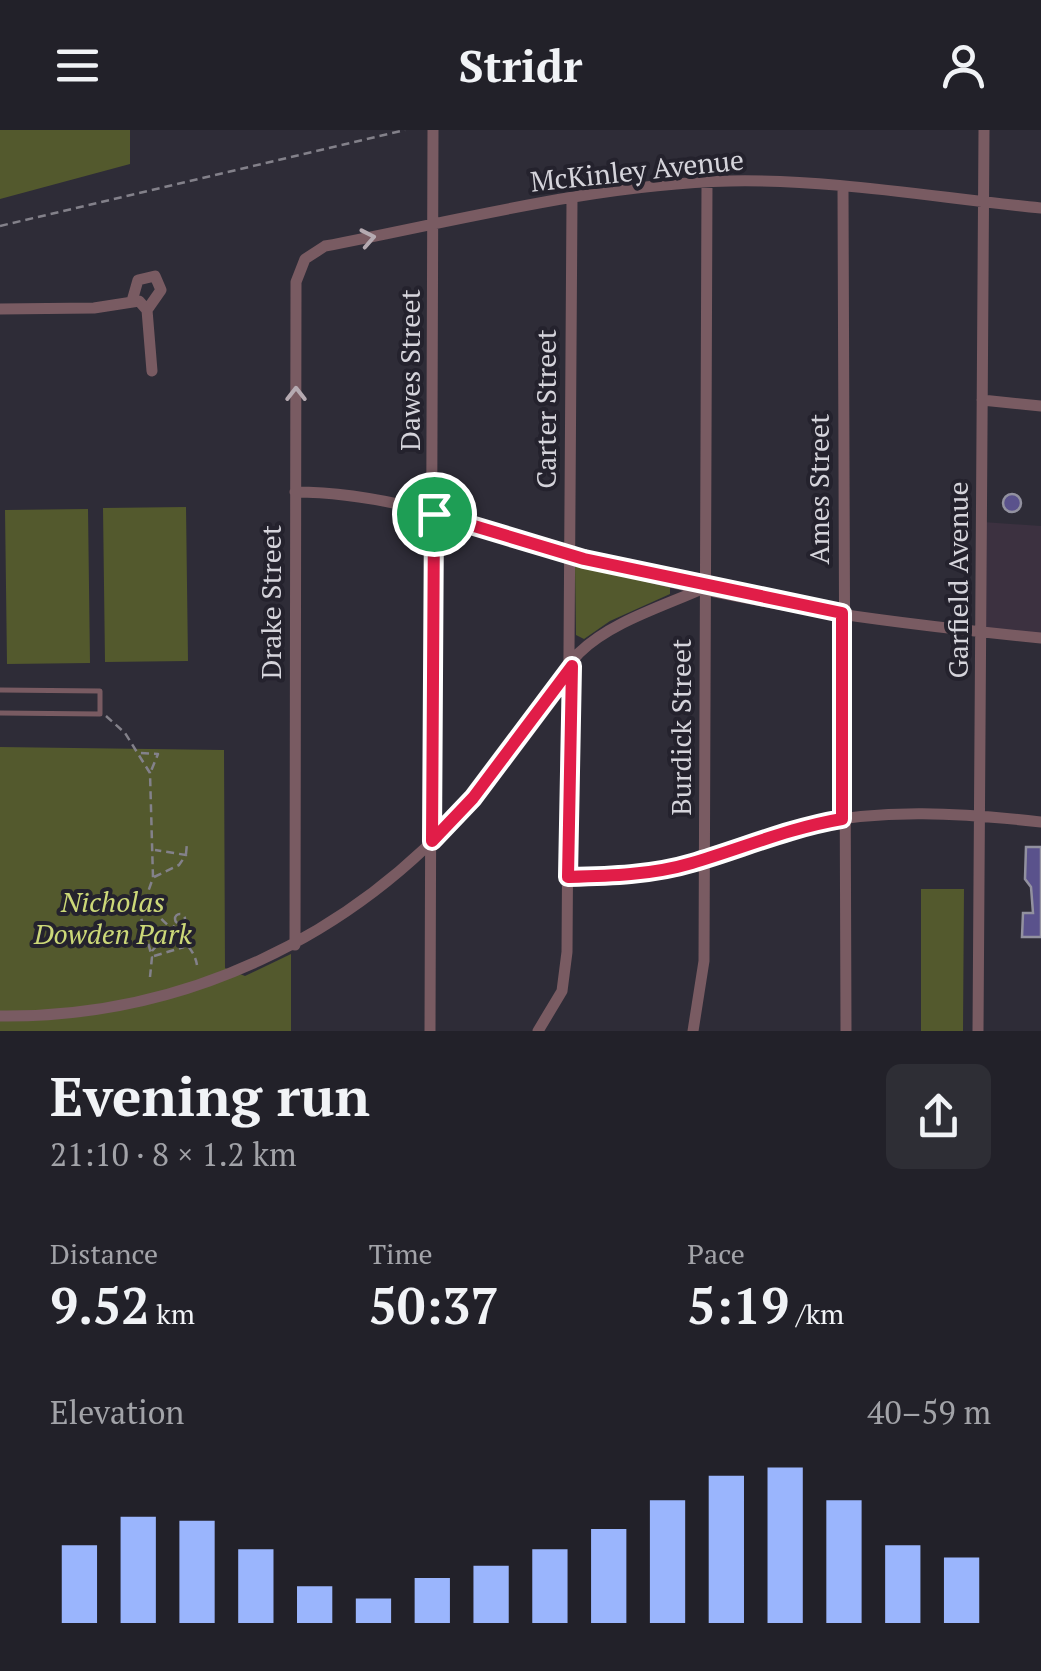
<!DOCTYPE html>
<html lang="en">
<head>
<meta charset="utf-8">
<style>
  :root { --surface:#222129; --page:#2e2e35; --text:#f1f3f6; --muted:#a2a3a8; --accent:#9ab5fd }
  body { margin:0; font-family:"PT Serif",serif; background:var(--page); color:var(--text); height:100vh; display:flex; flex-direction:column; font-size:38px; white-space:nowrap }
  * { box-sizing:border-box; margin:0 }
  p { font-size:32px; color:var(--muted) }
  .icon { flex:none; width:55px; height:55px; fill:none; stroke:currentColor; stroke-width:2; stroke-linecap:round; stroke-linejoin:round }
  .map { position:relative; height:901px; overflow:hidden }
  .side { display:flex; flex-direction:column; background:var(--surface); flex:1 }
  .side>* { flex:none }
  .pin { position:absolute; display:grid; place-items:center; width:85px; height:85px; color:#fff; margin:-42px; border:5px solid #fff; border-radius:50%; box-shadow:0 2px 10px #0007 }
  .round { display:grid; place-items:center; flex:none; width:105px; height:105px; border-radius:15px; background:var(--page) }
  .headline { display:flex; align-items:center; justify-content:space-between; height:170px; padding:0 50px }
  h1 { font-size:55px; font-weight:600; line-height:75px }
  .stats { display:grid; grid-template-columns:repeat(3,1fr); gap:15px; height:170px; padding:10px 50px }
  .stats div { display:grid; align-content:center }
  .stats b { font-size:50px; font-weight:600 }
  .stats small { font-size:28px; font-weight:400 }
  .stats p { font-size:28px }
  .chart { height:280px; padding:20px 50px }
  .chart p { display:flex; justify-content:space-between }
  .chart svg { width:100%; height:180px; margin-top:10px; stroke:var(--accent); stroke-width:6 }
  header { display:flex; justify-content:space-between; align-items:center; height:130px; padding:0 50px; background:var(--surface); font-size:45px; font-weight:600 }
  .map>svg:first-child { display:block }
  .industrial { fill:#3c3140 }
  .green { fill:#53592d }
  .building { fill:#5a528c; stroke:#92919f; stroke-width:2.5 }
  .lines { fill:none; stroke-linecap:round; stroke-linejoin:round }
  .path { stroke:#83818a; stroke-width:2.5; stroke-dasharray:8 5; stroke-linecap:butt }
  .lane { stroke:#795b62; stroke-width:5 }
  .street { stroke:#795b62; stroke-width:11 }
  .oneway { stroke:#b5aab1 }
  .route-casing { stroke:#fff; stroke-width:20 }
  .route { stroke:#e11d48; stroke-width:12 }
  .labels { text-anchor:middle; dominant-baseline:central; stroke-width:8; stroke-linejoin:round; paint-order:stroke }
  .street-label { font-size:28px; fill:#d5d4db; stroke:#24222d }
  .park-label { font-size:28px; font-style:italic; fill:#ccd878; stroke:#24222d }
</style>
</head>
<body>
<header><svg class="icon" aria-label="menu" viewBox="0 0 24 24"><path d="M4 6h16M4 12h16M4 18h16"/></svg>Stridr<svg class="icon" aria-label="person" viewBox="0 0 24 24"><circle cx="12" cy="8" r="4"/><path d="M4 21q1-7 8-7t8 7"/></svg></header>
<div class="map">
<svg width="1041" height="901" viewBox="0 0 1041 901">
  <rect width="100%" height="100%" fill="#2e2c37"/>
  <path class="industrial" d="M983 392 1041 396V508L983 502Z"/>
  <path class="green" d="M0 0H130V34L0 69Z
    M186 377 188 531 105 532 103 378Z
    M88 379 90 533 7 534 5 380Z
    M584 435 670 455V464L610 491 584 509 576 505 575 437Z
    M0 617 224 620 225 838 245 846 291 824V901H0Z
    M921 759H964L963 901H921Z"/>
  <path class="building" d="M1003 373a9 9 0 1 1 18 0a9 9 0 1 1-18 0Z
    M1026 717H1041V807H1022L1023 783H1033L1031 757 1025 749Z"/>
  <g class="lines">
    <path class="path" d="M0 96 405 0
      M106 586 125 603 150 643 153 748 140 784 152 827 150 847
      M141 623 158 624 151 641
      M186 724 187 713
      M154 747 179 735 186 725 155 720
      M146 768C157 793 193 809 197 835
      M175 789a5 5 0 1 1 10 0a5 5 0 1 1-10 0Z
      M152 821 177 793
      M154 826 184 817"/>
    <path class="lane" d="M0 560 100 561V584L0 583"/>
    <path class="street" d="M843 57 846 901
      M132 171 138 150 155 146 161 160 147 180
      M0 179 94 178 139 171 147 180 152 241
      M982 270 1041 276
      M295 362C394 362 490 400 583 429 730 473 889 493 1041 508
      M568 747C608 746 650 744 689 734 729 724 765 704 805 695 884 678 961 683 1041 692
      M295 815 296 152 305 129 325 116C456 91 597 54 730 51 834 49 938 68 1041 78
      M0 886C183 888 352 808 472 669 503 633 530 592 558 554 565 544 571 531 579 523 612 491 665 476 706 457
      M430 901 433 0
      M538 901 562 861 567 822 572 70
      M693 901 704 831 707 53
      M978 901 984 0"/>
  </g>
  <defs><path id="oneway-chevron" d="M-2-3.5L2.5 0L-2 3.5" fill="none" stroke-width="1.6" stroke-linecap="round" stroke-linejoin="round" transform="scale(2.5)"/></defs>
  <g class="oneway">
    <use href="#oneway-chevron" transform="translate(368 108) rotate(-11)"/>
    <use href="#oneway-chevron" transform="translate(296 264) rotate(-90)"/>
  </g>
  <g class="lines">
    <defs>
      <path id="route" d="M434 384 584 429 842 483V689C789 698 743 718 692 733 652 745 609 746 568 747L572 536 473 668 432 711Z"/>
    </defs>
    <use href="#route" class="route-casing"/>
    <use href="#route" class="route"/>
  </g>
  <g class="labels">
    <g class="street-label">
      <text transform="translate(637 40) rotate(-6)">McKinley Avenue</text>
      <text transform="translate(409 240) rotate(-90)">Dawes Street</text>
      <text transform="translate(545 279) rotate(-90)">Carter Street</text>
      <text transform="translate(818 359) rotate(-90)">Ames Street</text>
      <text transform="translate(957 450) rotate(-90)">Garfield Avenue</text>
      <text transform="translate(270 472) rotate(-90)">Drake Street</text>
      <text transform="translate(680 597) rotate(-90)">Burdick Street</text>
    </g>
    <g class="park-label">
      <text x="113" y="771">Nicholas<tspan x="113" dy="32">Dowden Park</tspan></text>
    </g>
  </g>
</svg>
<div class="pin" style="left:434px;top:384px;background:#1e9e55"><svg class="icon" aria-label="arrive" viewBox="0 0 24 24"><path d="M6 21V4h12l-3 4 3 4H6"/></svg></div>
</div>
<section class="side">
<div class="headline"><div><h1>Evening run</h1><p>21:10 · 8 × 1.2 km</p></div><a class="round"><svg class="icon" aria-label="share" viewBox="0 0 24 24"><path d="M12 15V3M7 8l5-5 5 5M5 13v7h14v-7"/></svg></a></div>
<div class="stats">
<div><p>Distance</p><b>9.52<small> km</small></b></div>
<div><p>Time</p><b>50:37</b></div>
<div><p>Pace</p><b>5:19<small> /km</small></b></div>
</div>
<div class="chart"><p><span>Elevation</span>40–59 m</p>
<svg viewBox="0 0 160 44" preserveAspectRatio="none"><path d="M5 44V25M15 44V18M25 44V19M35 44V26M45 44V35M55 44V38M65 44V33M75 44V30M85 44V26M95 44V21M105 44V14M115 44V8M125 44V6M135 44V14M145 44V25M155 44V28"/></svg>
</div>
</section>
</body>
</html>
